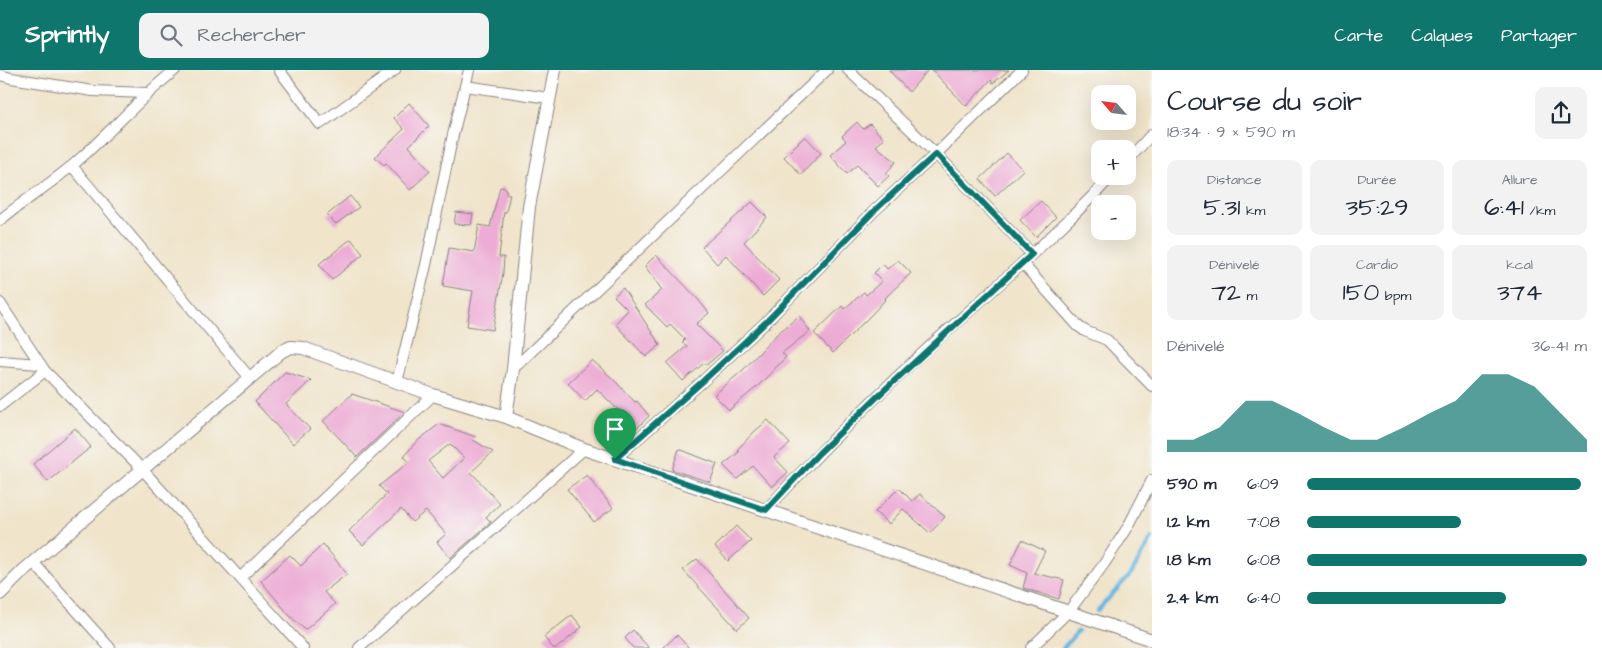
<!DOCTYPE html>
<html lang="fr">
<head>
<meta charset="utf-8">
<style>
  :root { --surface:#fff; --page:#f2f2f3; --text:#1f2937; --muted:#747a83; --accent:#0f766e }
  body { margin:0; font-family:"Architects Daughter",sans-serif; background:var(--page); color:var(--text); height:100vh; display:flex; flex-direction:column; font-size:19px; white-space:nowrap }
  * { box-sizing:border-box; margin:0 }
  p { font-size:16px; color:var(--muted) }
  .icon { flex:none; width:28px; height:28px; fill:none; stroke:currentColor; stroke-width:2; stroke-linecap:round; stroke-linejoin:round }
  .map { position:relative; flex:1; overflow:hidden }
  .details { display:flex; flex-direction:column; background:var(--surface); width:450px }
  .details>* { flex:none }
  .needle { width:32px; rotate:298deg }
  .buttons { position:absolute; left:1091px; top:15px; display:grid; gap:10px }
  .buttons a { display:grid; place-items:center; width:45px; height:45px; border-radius:10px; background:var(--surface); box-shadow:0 5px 20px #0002; font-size:25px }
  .pin { position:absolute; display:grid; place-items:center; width:42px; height:42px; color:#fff; margin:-51px -21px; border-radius:50% 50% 50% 0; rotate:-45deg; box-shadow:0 0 5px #0007 }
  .pin .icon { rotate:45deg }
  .round { display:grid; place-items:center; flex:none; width:52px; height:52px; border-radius:10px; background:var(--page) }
  .headline { display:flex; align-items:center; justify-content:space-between; height:85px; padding:0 15px }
  h1 { font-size:28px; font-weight:600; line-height:38px }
  .figures { display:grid; grid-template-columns:repeat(3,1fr); gap:8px; height:85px; padding:5px 15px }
  .figures div { display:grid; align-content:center; border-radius:10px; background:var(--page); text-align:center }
  .figures b { font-size:25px; font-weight:600 }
  .figures small { font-size:14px; font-weight:400 }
  .figures p { font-size:14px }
  .chart { height:140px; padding:10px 15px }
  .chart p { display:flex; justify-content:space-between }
  .chart svg { width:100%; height:90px; margin-top:5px; fill:var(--accent); opacity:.7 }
  ul { padding:0 15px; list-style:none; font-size:16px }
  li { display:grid; grid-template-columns:80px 60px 1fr; align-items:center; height:38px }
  li i { height:12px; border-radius:6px; background:var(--accent) }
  header { display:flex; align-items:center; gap:30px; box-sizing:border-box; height:70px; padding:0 25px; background:var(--accent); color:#fff }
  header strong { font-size:24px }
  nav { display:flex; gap:28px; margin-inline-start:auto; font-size:18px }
  .search { width:350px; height:45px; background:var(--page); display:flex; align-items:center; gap:12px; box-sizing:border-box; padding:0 18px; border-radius:10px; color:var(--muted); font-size:19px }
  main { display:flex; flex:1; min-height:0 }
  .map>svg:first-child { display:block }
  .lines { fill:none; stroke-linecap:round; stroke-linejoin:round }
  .stream { stroke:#67b7e2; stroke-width:4 }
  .building { fill:#edacd5; fill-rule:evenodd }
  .minor-casing { stroke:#898382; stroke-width:12 }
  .tertiary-casing { stroke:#898382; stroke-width:14 }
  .minor { stroke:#fff; stroke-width:10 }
  .tertiary { stroke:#fff; stroke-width:12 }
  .route-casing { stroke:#fff; stroke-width:10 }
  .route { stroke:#0f766e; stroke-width:6 }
</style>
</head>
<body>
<header>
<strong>Sprintly</strong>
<div class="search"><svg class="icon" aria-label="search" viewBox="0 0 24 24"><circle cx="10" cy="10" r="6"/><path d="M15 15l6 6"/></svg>Rechercher</div>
<nav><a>Carte</a><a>Calques</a><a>Partager</a></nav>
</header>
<main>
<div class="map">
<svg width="1152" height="578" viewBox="0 0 1152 578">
  <rect width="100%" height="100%" fill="#f6f6f2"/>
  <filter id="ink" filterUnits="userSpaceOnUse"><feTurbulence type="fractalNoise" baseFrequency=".02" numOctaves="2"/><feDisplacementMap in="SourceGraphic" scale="10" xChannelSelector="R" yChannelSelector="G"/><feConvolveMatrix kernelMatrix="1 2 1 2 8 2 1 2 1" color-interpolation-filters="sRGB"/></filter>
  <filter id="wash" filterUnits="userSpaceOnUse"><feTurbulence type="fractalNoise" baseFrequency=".0096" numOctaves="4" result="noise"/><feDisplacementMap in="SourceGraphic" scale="20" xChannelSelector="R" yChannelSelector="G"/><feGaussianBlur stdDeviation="1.12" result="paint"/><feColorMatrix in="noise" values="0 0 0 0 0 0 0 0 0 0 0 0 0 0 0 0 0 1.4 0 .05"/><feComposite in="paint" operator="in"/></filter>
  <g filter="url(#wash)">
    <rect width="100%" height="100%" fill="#f0e4ca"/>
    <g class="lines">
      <path class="stream" d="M1097 541 1131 504 1152 468
        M1063 578 1078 561"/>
    </g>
    <g id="blocks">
      <path class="building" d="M889 0H928L909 22Z
        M932 0H1009L993 13 991 10 966 36Z
        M409 33 429 56 409 76 430 101 410 120 386 93 384 95 375 87 404 59 394 48Z
        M857 52 863 59 870 54 884 69 876 76 896 92 886 103 889 106 878 116 857 95 847 104 830 85 846 71 842 66Z
        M805 66 821 83 801 105 784 87Z
        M1007 83 1023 100 995 126 980 109Z
        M500 117 506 118V124H510L506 142H504L499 187H504L503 203 493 260 467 256 473 221 443 216 449 178 474 182 479 155 490 157Z
        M350 126 359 137 336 154 327 145Z
        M1041 131 1056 147 1036 167 1020 150Z
        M752 132 767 147 744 172 779 210 763 226 726 185 717 194 702 177Z
        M456 142 473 144 471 155 454 154Z
        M351 169 363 184 332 210 319 194Z
        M656 185 696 227 709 243 696 254 723 281 706 295 704 293 683 311 667 293 687 276 682 272 685 269 670 254 667 257 645 235 662 220 645 196Z
        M898 190 911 203 885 228 886 229 871 245 833 283 814 263 842 236 844 239 864 222 866 225 882 211 874 203 883 194 887 199Z
        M623 218 660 275 646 287 615 254 628 240 614 226Z
        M799 246 810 261 782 283 786 287 758 316 729 340 714 325 743 300 778 263Z
        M592 290 612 308 635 332 637 331 649 346 625 370 612 355 622 344 597 319 585 331 568 313Z
        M285 302 311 310 286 334 310 359 293 374 255 332Z
        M352 324 405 342 357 387 323 351Z
        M768 350 790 374 774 387 788 402 772 417 753 396 737 409 723 395 739 382 737 380 754 362Z
        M439 354 476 367 473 370 493 382 471 402 500 434 486 447 491 452 450 488 437 472 446 464 426 441 412 452 401 439 363 475 349 461 387 424 379 416 409 392 404 386 415 373ZM450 374 464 388 443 408 428 391Z
        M75 358 91 377 48 412 33 394Z
        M679 379 717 394 710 412 672 400Z
        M587 405 613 438 594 452 567 419Z
        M899 418 912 431 920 424 945 447 930 463 903 439 889 454 875 442Z
        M736 456 751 471 728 491 715 477Z
        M1022 470 1045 481 1034 503 1064 510 1059 529 1023 518 1027 503 1010 495Z
        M323 474 347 504 324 522 335 534 305 560 290 546 261 511 290 485 301 496Z
        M697 489 749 548 737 559 683 500Z
        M572 545 582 557 557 578H553L544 567Z
        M633 560 649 578H633L625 568Z
        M677 565 689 578H663Z"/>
    </g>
  </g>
  <g filter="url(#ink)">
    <use href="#blocks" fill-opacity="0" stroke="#898382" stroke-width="1"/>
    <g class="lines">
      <defs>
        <path id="minor" d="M279 0 320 54 395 0
          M848 0 936 84 1032 184
          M0 5 11 8 93 21 147 23
          M465 16 549 28
          M1128 90 1152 64
          M72 96 250 308
          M0 150C24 131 50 114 74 94 109 64 139 29 175 0
          M1022 193 1078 256 1085 261 1107 270 1152 316
          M0 233 45 301 142 399 303 578
          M0 291 39 294
          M513 299 827 0
          M397 312 426 195 452 69 469 0
          M0 336 45 301
          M615 389 703 311 765 253 874 141 936 84 1022 0
          M766 440C821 380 878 324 938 269 997 216 1057 164 1112 106
          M33 492 110 578
          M240 508 433 325
          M359 578 584 379
          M1031 578 1069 541 1104 494 1128 457 1152 410"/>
        <path id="tertiary" d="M506 347 513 299 529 137 555 0
          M0 524 25 499 282 281 291 277 303 278 433 325 506 347 584 379 1152 570"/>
      </defs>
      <use href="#minor" class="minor-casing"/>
      <use href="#tertiary" class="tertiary-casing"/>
      <use href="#minor" class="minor"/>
      <use href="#tertiary" class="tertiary"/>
    </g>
  </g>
  <g class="lines" filter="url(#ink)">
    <defs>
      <path id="route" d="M936 84 1032 184 879 325 819 383 766 440 615 389 703 311 765 253 874 141Z"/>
    </defs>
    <use href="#route" class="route-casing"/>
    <use href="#route" class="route"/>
  </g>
</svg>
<div class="buttons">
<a><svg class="needle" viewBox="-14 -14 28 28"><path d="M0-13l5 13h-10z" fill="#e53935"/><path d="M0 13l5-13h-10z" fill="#747a83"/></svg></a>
<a>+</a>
<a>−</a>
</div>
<div class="pin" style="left:615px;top:389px;background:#1e9e55"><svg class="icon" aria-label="arrive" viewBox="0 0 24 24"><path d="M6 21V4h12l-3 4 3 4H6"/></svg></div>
</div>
<section class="details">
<div class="headline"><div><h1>Course du soir</h1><p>18:34 · 9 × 590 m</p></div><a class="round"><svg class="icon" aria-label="share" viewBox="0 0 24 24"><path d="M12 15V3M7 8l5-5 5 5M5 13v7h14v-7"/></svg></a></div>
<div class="figures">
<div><p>Distance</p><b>5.31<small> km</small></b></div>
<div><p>Durée</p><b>35:29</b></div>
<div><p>Allure</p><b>6:41<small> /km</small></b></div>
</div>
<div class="figures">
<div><p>Dénivelé</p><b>72<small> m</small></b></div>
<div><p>Cardio</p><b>150<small> bpm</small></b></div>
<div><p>kcal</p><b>374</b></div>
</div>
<div class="chart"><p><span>Dénivelé</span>36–41 m</p>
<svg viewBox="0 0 160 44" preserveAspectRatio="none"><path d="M0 44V38L10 38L20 32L30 19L40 19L50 25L60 32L70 38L80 38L90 32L100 25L110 19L120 6L130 6L140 12L150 25L160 38V44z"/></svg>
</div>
<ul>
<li><b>590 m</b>6:09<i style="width:98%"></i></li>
<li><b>1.2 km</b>7:08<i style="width:55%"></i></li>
<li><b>1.8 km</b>6:08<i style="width:100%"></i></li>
<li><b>2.4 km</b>6:40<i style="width:71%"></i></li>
</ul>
</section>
</main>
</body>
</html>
